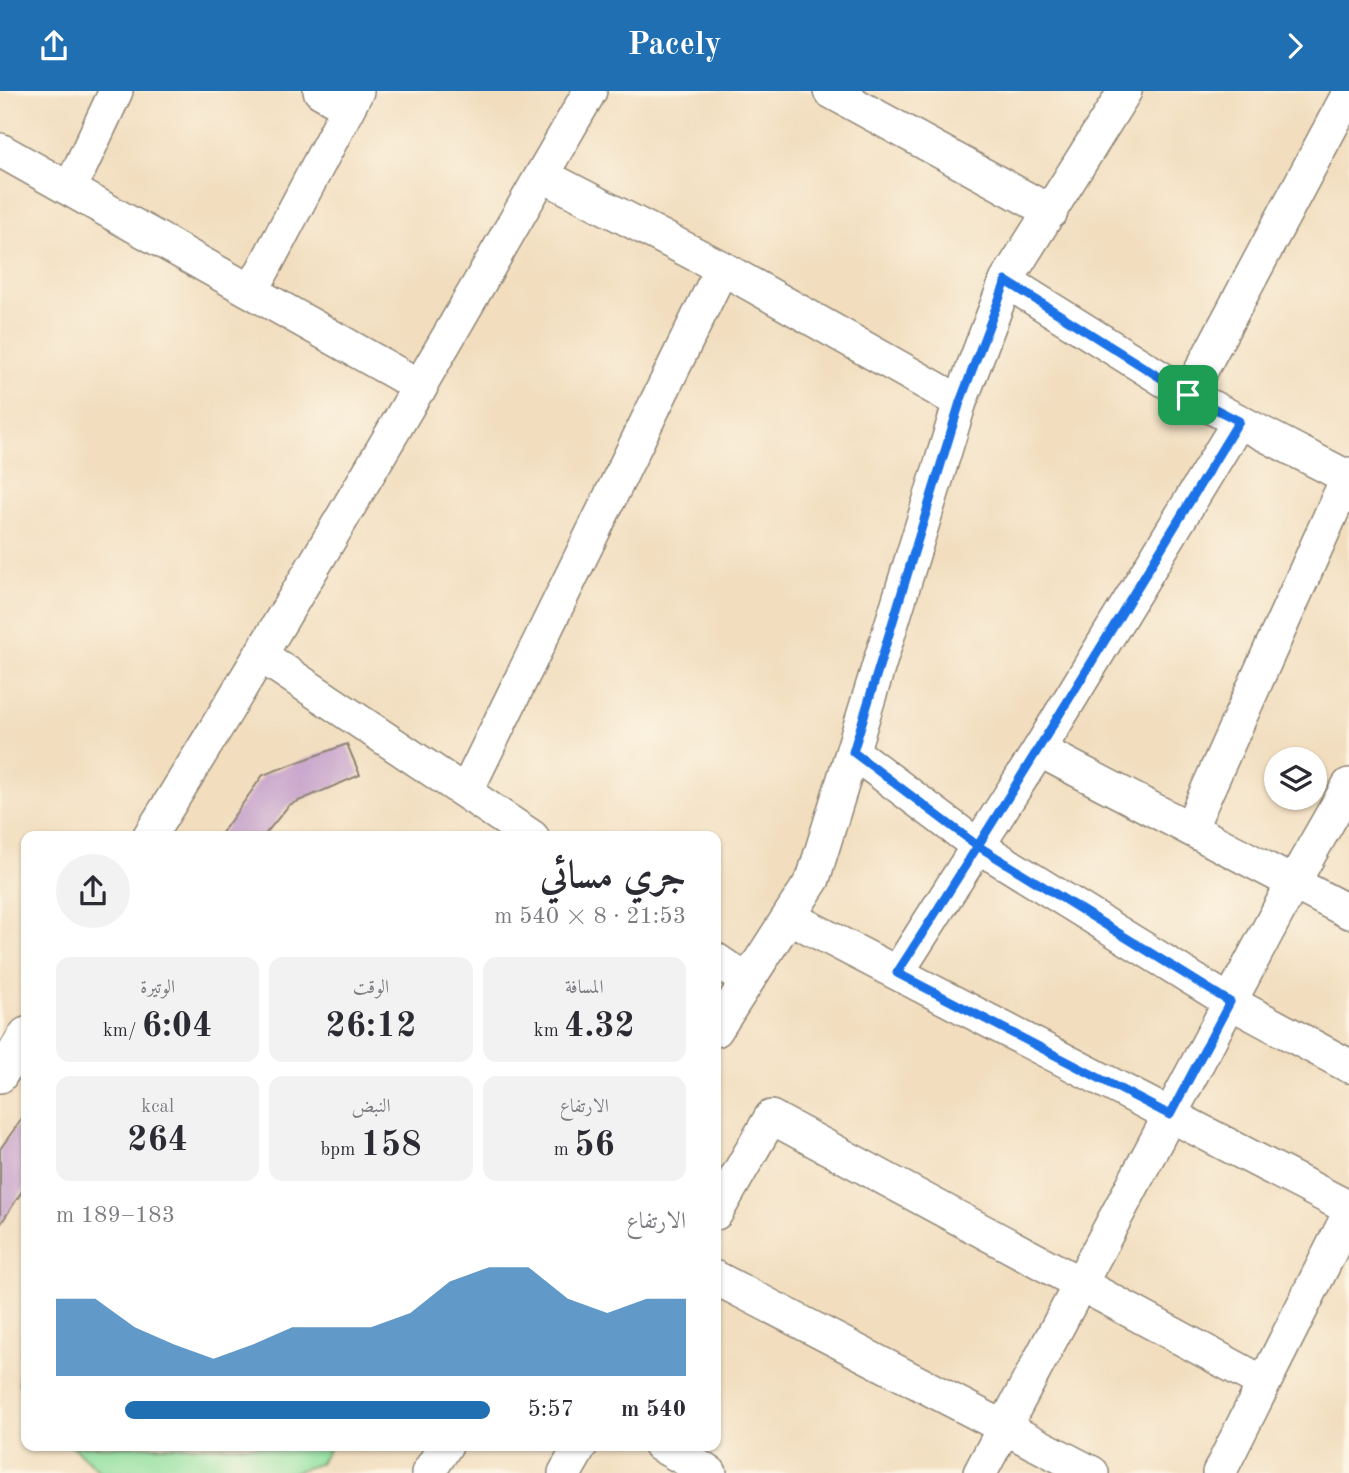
<!DOCTYPE html>
<html lang="ar">
<head>
<meta charset="utf-8">
<style>
  :root { --surface:#fff; --page:#f2f2f3; --text:#2b2b33; --muted:#7c7c81; --accent:#1f6fb2 }
  body { margin:0; font-family:"Old Standard TT",Amiri,serif; background:var(--page); color:var(--text); direction:rtl; height:100vh; display:flex; flex-direction:column; font-size:26px; white-space:nowrap }
  * { box-sizing:border-box; margin:0 }
  p { font-size:23px; color:var(--muted) }
  .icon { flex:none; width:38px; height:38px; fill:none; stroke:currentColor; stroke-width:2; stroke-linecap:round; stroke-linejoin:round }
  .map { position:relative; flex:1; overflow:hidden; direction:ltr }
  .side { position:absolute; left:21px; top:740px; width:700px; height:620px; display:flex; flex-direction:column; background:var(--surface); border-radius:14px; box-shadow:0 2px 5px #0004; direction:rtl }
  .side>* { flex:none }
  .fabs { position:absolute; left:1264px; top:656px; display:grid; gap:14px }
  .fabs a { display:grid; place-items:center; width:63px; height:63px; border-radius:50%; background:var(--surface); box-shadow:0 2px 5px #0004; font-size:35px }
  .pin { position:absolute; display:grid; place-items:center; width:60px; height:60px; color:#fff; margin:-30px; border-radius:14px; box-shadow:0 4px 10px #0006 }
  .round { display:grid; place-items:center; flex:none; width:74px; height:74px; border-radius:37px; background:var(--page) }
  .summary { display:flex; align-items:center; justify-content:space-between; height:119px; padding:0 35px }
  h1 { font-size:38px; font-weight:800; line-height:52px }
  .metrics { display:grid; grid-template-columns:repeat(3,1fr); gap:10px; height:119px; padding:7px 35px }
  .metrics div { display:grid; align-content:center; border-radius:14px; background:var(--page); text-align:center }
  .metrics b { font-size:35px; font-weight:800 }
  .metrics small { font-size:19px; font-weight:400 }
  .metrics p { font-size:19px }
  .chart { height:196px; padding:14px 35px }
  .chart p { display:flex; justify-content:space-between }
  .chart svg { width:100%; height:126px; margin-top:7px; fill:var(--accent); opacity:.7 }
  ul { padding:0 35px; list-style:none; font-size:23px }
  li { display:grid; grid-template-columns:112px 84px 1fr; align-items:center; height:52px }
  li i { height:18px; border-radius:9px; background:var(--accent) }
  header { display:flex; justify-content:space-between; align-items:center; height:91px; padding:0 35px; background:var(--accent); color:#fff; font-size:32px; font-weight:800 }
  .map>svg:first-child { display:block }
  .green { fill:#8fe09f; stroke:#5d8665; stroke-width:2 }
  .building { fill:#caa8cd }
  .lines { fill:none; stroke-linecap:round; stroke-linejoin:round }
  .minor-casing { stroke:#8e8475; stroke-width:36 }
  .minor { stroke:#fff; stroke-width:33 }
  .route-casing { stroke:#fff; stroke-width:14 }
  .route { stroke:#1a73e8; stroke-width:9 }
</style>
</head>
<body>
<header><svg class="icon" aria-label="forward" viewBox="0 0 24 24"><path d="M9 5l7 7-7 7"/></svg>Pacely<svg class="icon" aria-label="share" viewBox="0 0 24 24"><path d="M12 15V3M7 8l5-5 5 5M5 13v7h14v-7"/></svg></header>
<div class="map">
<svg width="1349" height="1382" viewBox="0 0 1349 1382">
  <rect width="100%" height="100%" fill="#fcf5e5"/>
  <filter id="ink" filterUnits="userSpaceOnUse"><feTurbulence type="fractalNoise" baseFrequency=".0143" numOctaves="2"/><feDisplacementMap in="SourceGraphic" scale="14" xChannelSelector="R" yChannelSelector="G"/><feConvolveMatrix kernelMatrix="1 2 1 2 8 2 1 2 1" color-interpolation-filters="sRGB"/></filter>
  <filter id="wash" filterUnits="userSpaceOnUse"><feTurbulence type="fractalNoise" baseFrequency=".00686" numOctaves="4" result="noise"/><feDisplacementMap in="SourceGraphic" scale="28" xChannelSelector="R" yChannelSelector="G"/><feGaussianBlur stdDeviation="1.57" result="paint"/><feColorMatrix in="noise" values="0 0 0 0 0 0 0 0 0 0 0 0 0 0 0 0 0 1.4 0 .05"/><feComposite in="paint" operator="in"/></filter>
  <g filter="url(#wash)">
    <rect width="100%" height="100%" fill="#f2debf"/>
    <path class="green" d="M26 1204V1302L19 1293Z
      M72 1355H331L319 1373 290 1382H101Z"/>
    <g id="blocks">
      <path class="building" d="M347 653 360 684 289 714 263 746H219L263 684Z
        M26 1022V1094L0 1134V1058Z"/>
    </g>
  </g>
  <g filter="url(#ink)">
    <use href="#blocks" fill-opacity="0" stroke="#8e8475" stroke-width="2"/>
    <g class="lines">
      <defs>
        <path id="minor" d="M320 0 348 16
          M830 0 1051 121
          M0 59 421 296
          M542 84 722 177 960 311
          M70 98 116 0
          M1006 190 1188 304 1349 387
          M252 200 357 0
          M1188 304 1349 2
          M262 565 532 746
          M1039 659 1349 821
          M853 661 978 755 1230 911 1349 975
          M466 701 722 177
          M1190 738 1349 383
          M149 746C302 500 446 251 590 0
          M789 826 1349 1117
          M716 869 747 890
          M897 882 1039 659 1239 330
          M716 939 813 788 960 311 1006 190 1125 0
          M0 985 26 943
          M716 1122 771 1026 1264 1292
          M716 1187 1092 1382
          M660 1354 710 1382
          M428 1382 446 1354
          M565 1382 581 1354
          M980 1382 1293 792 1349 694
          M1219 1382 1349 1123"/>
      </defs>
      <use href="#minor" class="minor-casing"/>
      <use href="#minor" class="minor"/>
    </g>
  </g>
  <g class="lines" filter="url(#ink)">
    <defs>
      <path id="route" d="M1188 304 1006 190 960 311 853 661 978 755 1230 911 1170 1024 897 882C1014 700 1126 515 1239 330L1188 304"/>
    </defs>
    <use href="#route" class="route-casing"/>
    <use href="#route" class="route"/>
  </g>
</svg>
<div class="fabs">
<a><svg class="icon" aria-label="layers" viewBox="0 0 24 24"><path d="M12 4l9 5-9 5-9-5zM3 14l9 5 9-5"/></svg></a>
</div>
<div class="pin" style="left:1188px;top:304px;background:#1e9e55"><svg class="icon" aria-label="arrive" viewBox="0 0 24 24"><path d="M6 21V4h12l-3 4 3 4H6"/></svg></div>
<section class="side">
<div class="summary"><div><h1>جري مسائي</h1><p>21:53 · 8 × 540 m</p></div><a class="round"><svg class="icon" aria-label="share" viewBox="0 0 24 24"><path d="M12 15V3M7 8l5-5 5 5M5 13v7h14v-7"/></svg></a></div>
<div class="metrics">
<div><p>المسافة</p><b>4.32<small> km</small></b></div>
<div><p>الوقت</p><b>26:12</b></div>
<div><p>الوتيرة</p><b>6:04<small> /km</small></b></div>
</div>
<div class="metrics">
<div><p>الارتفاع</p><b>56<small> m</small></b></div>
<div><p>النبض</p><b>158<small> bpm</small></b></div>
<div><p>kcal</p><b>264</b></div>
</div>
<div class="chart"><p><span>الارتفاع</span>183–189 m</p>
<svg viewBox="0 0 160 44" preserveAspectRatio="none"><path d="M0 44V17L10 17L20 27L30 33L40 38L50 33L60 27L70 27L80 27L90 22L100 11L110 6L120 6L130 17L140 22L150 17L160 17V44z"/></svg>
</div>
<ul>
<li><b>540 m</b>5:57<i style="width:84%"></i></li>
</ul>
</section>
</div>
</body>
</html>
